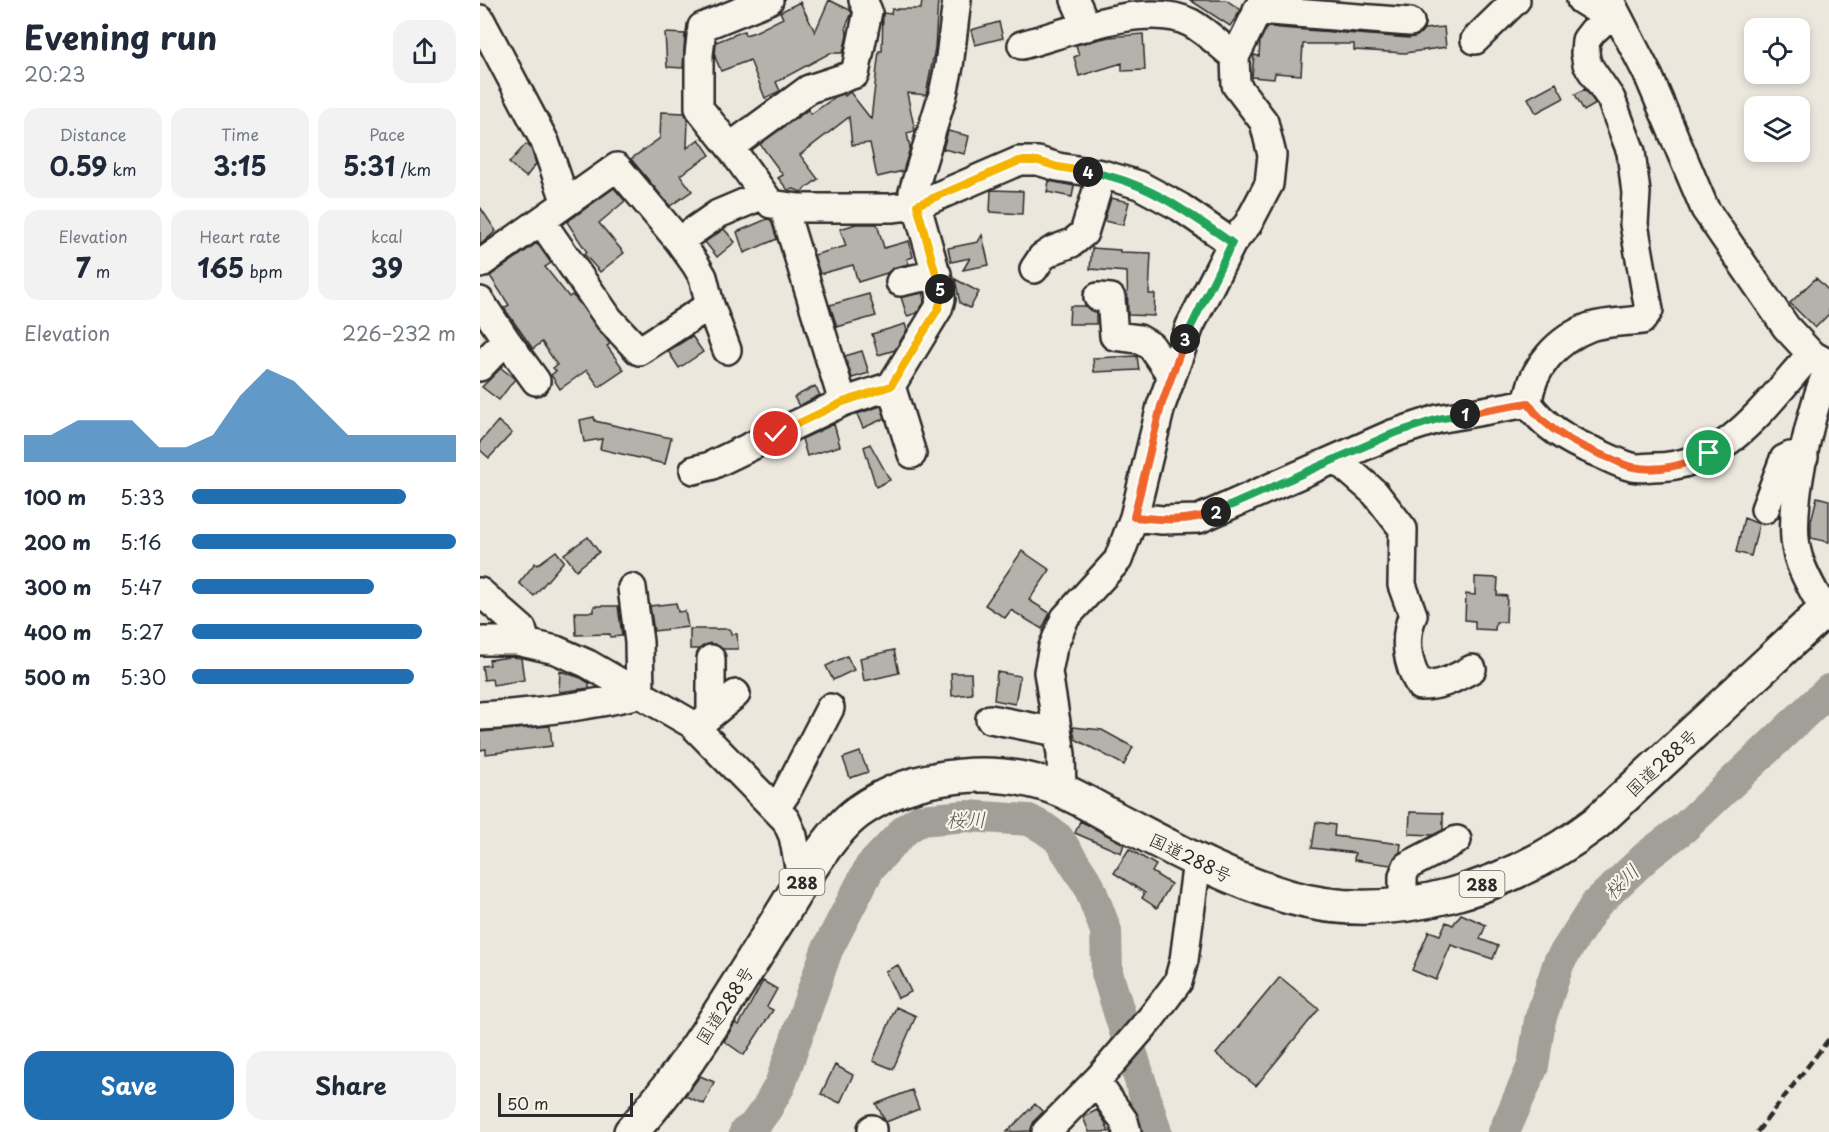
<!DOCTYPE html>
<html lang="en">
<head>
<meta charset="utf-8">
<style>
  :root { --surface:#fff; --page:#f2f2f3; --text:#1f2937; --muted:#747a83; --accent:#1f6fb2 }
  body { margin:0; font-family:"Playpen Sans","Klee One",sans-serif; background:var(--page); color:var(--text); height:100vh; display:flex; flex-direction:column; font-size:22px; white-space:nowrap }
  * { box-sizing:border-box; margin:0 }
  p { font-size:20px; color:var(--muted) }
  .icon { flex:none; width:33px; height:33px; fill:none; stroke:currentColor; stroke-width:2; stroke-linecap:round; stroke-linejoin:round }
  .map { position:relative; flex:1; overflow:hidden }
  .panel { display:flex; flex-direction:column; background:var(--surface); width:480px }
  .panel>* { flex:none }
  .controls { position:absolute; left:1264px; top:18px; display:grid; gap:12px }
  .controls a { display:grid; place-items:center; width:66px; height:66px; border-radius:12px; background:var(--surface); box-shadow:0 3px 9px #0003; font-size:30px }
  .scale { position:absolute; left:18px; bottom:15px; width:135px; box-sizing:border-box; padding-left:6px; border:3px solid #2b2b2b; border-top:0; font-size:16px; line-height:21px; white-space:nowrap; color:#2b2b2b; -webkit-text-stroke:4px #f7f3e8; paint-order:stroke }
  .pin { position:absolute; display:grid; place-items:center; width:51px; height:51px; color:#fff; margin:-26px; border:3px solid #fff; border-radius:50%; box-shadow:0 2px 6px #0007 }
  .km { position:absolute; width:30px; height:30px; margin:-15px; border-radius:50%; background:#222; color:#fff; font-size:16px; line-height:30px; text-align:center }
  .round { display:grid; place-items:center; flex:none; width:63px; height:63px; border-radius:18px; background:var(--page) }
  .head { display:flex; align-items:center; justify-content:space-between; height:102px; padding:0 24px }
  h1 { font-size:33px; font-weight:700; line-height:45px }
  .metrics { display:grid; grid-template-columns:repeat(3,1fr); gap:9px; height:102px; padding:6px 24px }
  .metrics div { display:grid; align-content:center; border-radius:15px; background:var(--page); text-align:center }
  .metrics b { font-size:26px; font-weight:700 }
  .metrics small { font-size:16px; font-weight:400 }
  .metrics p { font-size:16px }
  .chart { height:168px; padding:12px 24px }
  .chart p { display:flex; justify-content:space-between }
  .chart svg { width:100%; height:108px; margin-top:6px; fill:var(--accent); opacity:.7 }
  .action { display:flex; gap:12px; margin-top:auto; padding:12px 24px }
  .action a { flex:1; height:69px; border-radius:18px; background:var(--accent); color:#fff; font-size:24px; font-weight:700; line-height:69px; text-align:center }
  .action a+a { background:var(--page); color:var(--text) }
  ul { padding:0 24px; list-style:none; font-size:20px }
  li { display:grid; grid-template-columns:96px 72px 1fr; align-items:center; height:45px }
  li i { height:15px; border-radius:8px; background:var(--accent) }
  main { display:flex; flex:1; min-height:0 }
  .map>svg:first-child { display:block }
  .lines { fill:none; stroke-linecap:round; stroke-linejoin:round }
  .river { stroke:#a29f98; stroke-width:32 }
  .building { fill:#b5b2ab; stroke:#2b2b2b; stroke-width:1.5 }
  .minor-casing { stroke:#2b2b2b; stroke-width:32 }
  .highway-casing { stroke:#2b2b2b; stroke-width:38 }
  .minor { stroke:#f7f3e8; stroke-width:27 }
  .highway { stroke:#f7f3e8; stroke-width:33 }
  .rail { stroke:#2b2b2b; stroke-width:4.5; stroke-dasharray:9 4.5; stroke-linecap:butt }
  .split-1-casing { stroke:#fff; stroke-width:12 }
  .split-2-casing { stroke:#fff; stroke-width:12 }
  .split-3-casing { stroke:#fff; stroke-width:12 }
  .split-4-casing { stroke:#fff; stroke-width:12 }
  .split-5-casing { stroke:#fff; stroke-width:12 }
  .split-6-casing { stroke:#fff; stroke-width:12 }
  .split-1 { stroke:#f0652b; stroke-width:8 }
  .split-2 { stroke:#22a559; stroke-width:8 }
  .split-3 { stroke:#f0652b; stroke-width:8 }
  .split-4 { stroke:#22a559; stroke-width:8 }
  .split-5 { stroke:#f5b400; stroke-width:8 }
  .split-6 { stroke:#f5b400; stroke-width:8 }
  .labels { text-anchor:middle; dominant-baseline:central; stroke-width:4.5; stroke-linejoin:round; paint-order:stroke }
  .shield { fill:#f7f3e8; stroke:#686764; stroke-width:1.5 }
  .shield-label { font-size:16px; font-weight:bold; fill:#2b2b2b }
  .street-label { font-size:18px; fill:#2b2b2b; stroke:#f7f3e8 }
  .water-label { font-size:20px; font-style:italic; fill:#555451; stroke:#f7f3e8 }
</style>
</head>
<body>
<main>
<section class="panel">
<div class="head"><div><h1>Evening run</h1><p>20:23</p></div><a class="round"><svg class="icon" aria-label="share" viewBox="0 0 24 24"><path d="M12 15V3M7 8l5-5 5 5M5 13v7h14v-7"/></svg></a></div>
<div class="metrics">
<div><p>Distance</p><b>0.59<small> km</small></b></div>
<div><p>Time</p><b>3:15</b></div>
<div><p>Pace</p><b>5:31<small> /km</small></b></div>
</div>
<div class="metrics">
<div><p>Elevation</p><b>7<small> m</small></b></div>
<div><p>Heart rate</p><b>165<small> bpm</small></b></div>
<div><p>kcal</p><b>39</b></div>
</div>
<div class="chart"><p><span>Elevation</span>226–232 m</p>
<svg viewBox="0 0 160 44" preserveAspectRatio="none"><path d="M0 44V33L10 33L20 27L30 27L40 27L50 38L60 38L70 33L80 17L90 6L100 11L110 22L120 33L130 33L140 33L150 33L160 33V44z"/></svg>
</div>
<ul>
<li><b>100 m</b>5:33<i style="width:81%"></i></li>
<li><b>200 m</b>5:16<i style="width:100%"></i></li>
<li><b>300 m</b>5:47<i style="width:69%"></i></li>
<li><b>400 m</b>5:27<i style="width:87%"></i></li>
<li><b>500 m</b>5:30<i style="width:84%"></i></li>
</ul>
<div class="action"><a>Save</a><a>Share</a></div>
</section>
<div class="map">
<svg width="1349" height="1132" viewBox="0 0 1349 1132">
  <rect width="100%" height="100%" fill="#ebe7dd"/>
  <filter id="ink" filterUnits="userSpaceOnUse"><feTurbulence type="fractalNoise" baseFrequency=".0167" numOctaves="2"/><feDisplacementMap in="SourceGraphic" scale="12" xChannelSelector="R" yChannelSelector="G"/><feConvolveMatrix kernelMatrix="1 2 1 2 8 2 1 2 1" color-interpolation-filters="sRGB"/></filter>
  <g filter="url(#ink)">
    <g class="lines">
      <path class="river" d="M265 1132 273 1127 287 1108 300 1085 347 950 390 867 426 829 440 820 487 816 549 820 564 828 578 838 609 886 626 931 627 973 676 1132
        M1024 1132 1053 1066 1060 1020 1079 962 1116 904 1167 856 1205 827 1349 690"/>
    </g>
    <path class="building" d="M349 0 370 10 372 13 366 26 367 35 363 53H350L296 82 300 91 285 98 270 60 241 71 235 57 236 42 264 31 265 35 275 32 303 18 300 12 320 2 335 32Z
      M442 0H458L455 48 446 95 427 93 435 131 427 133 430 148 423 171 397 177 390 143 372 145 369 117 320 155 338 179 321 192 314 189 308 190 298 178 303 175 280 144 328 110 331 114 357 96 364 94 365 96 370 92 391 119 399 51H402L403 13 411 14 412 9H441Z
      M710 0H746L761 10 750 26Z
      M519 22 523 38 495 45 491 30Z
      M787 27 929 38 937 36 944 29 964 27 966 47 925 53 874 50V44H823L821 75 795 73 794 79 772 77 774 55 779 56 780 41Z
      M185 33 205 34 203 68 187 67Z
      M663 34 665 70 642 71V63L599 76 594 57 599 55 596 45 629 37Z
      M1076 83 1084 98 1056 113 1048 98Z
      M1105 89 1116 104 1104 111 1095 94Z
      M181 112 205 113 208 119 207 148 219 139 230 155 200 175 212 191 190 206 151 159 180 138Z
      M468 131 489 136 485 154 463 149Z
      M46 144 51 148 56 164 46 177 29 163Z
      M569 181 594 186 592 197 567 192Z
      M134 188 145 201 119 223 144 253 120 272 104 254 107 252 87 222Z
      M511 190 543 191 542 214 510 212Z
      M631 198 649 202 643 225 624 221Z
      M0 207 16 231 0 245Z
      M287 219 291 220 297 239 264 253 257 232Z
      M376 224H397L404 248 429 241 433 257 427 259 429 264 416 267 407 273 378 282 373 265 340 274 334 255 366 246 360 229Z
      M244 229 255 242 237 257 225 242Z
      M502 235 509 265 483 270 490 258 471 262 468 248 498 242Z
      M57 243 71 263 65 267 89 297 92 295 98 301 130 344 127 346 144 370 119 387 107 370 80 389 71 375 76 371 73 368 77 365 62 342 53 349 24 308 29 305 10 276Z
      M612 248 640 250V252L671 253 669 294H675L674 316 648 315 647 272 610 269Z
      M1336 278 1349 291V314L1335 328 1310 303Z
      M475 279 499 292 490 308 480 303Z
      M443 293 444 303 437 313 427 316 421 297Z
      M389 294 396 316 357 327 350 305Z
      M590 306H606L616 312V324H589Z
      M425 324 427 330 415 350 398 355 392 334Z
      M212 336 223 352 199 368 188 351Z
      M382 351 389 373 372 378 365 356Z
      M657 356 659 370 614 372 613 358Z
      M21 368 35 379 19 400 2 387Z
      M335 386 340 395 319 406 314 397Z
      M401 406 405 418 383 428 377 414Z
      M114 417 115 421 191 438 185 464 120 449 122 439 104 442 100 420Z
      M18 421 32 433 9 458 0 450V442Z
      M354 424 360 446 327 456 322 439Z
      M390 444 410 480 396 487 384 447Z
      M1337 497 1349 500V542L1331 538V521Z
      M1264 518 1279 524 1271 556 1256 552Z
      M108 537 119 552 96 570 84 554Z
      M76 551 84 561 54 596 39 583 55 563 57 565Z
      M542 551 570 570 549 600 570 613 562 629 531 610 525 618 505 605Z
      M995 577 1018 578 1017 595 1027 596 1026 622H1016L1015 630 995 629V621L985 620 986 594 995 595Z
      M196 603 198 612 205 611 208 627 174 631 170 606Z
      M114 606H138L142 636 130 637V634L96 635 95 612H114Z
      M210 629H250L251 634H257L258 649H242L230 643 220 649H210Z
      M414 650 419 673 384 681 380 658Z
      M367 656 374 670 353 680 346 666Z
      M30 657 41 658 44 680 13 685 12 679 4 680 2 666 10 665 9 660Z
      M80 671 101 678 109 683V688L79 692Z
      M517 672 540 676 535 704 514 700Z
      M471 673H491L492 694 472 696Z
      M70 726 72 746 6 754V749L0 750V732Z
      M593 727 622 730 653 747 644 765 595 739Z
      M380 752 388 772 370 778 363 758Z
      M930 812 963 813V830L953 835 929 834Z
      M600 821 644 844 641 853 595 833Z
      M836 822 855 825 854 836 921 844 920 852 911 865 874 860 875 853 832 848Z
      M649 849 676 865 672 872 691 884 677 908 662 898 665 893 634 873Z
      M981 914 1006 925 1000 939 1018 946 1013 959 971 945 956 980 932 970 949 931 960 935 966 922 973 925Z
      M418 965 431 992 418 998 405 971Z
      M800 977 839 1009 776 1086 736 1054Z
      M283 981 297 989 287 1007 293 1010 264 1055 244 1041 255 1023 259 1025Z
      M416 1007 436 1016 413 1069 393 1061Z
      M355 1065 373 1075 360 1103 341 1094Z
      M220 1076 234 1082 224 1104 205 1096Z
      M432 1090 439 1109 406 1122 396 1104Z
      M555 1104 563 1112 554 1121 551 1131 527 1132Z
      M617 1110 625 1122 629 1132H609L603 1117Z"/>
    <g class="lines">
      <defs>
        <path id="minor" d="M289 0 222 27 219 55V108L250 147 329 89 375 74 388 11 383 0
          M595 0 607 27
          M1101 0 1130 18
          M1130 1 1169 77 1225 209 1306 327 1331 354 1349 364
          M777 10 930 22
          M1136 16 1122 23 1113 31 1106 40 1105 53 1107 64 1131 99 1151 152 1156 193 1154 224 1169 310 1162 320C1145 322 1127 322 1110 327 1078 339 1051 368 1048 403 1064 427 1092 443 1118 453 1129 458 1140 464 1152 467 1158 469 1167 467 1174 467 1247 467 1287 402 1331 354
          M0 19 65 142 86 203
          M995 40 1036 0
          M542 45C587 33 667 0 711 23 727 32 741 46 755 57
          M250 147 291 204 319 208H412L437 205 539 161H558L578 167 622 174 659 185 700 207 752 243
          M303 206 363 402 411 386 458 309 461 299 459 284 433 192 463 94 469 66 477 0
          M199 241 238 214 283 195
          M0 264 137 167 199 241 216 265 223 277 230 305 159 351 129 319 61 221
          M554 269 562 257 573 250 592 243 604 233 622 174
          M420 282 457 274
          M618 297 631 298 634 336 659 339 671 346 691 375
          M0 301 26 340 0 367
          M230 305 247 350
          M26 340 56 381
          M411 386 432 454
          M856 459 895 493 923 529 922 585 933 615C923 638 927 664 940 686 961 686 974 679 992 669
          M214 470 230 466 363 402
          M1285 509 1304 459 1310 456 1324 457
          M654 517 682 520 719 519 912 434 958 419 1048 403
          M0 592 42 629 46 643
          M1344 610C1334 591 1322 573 1317 552 1307 509 1331 408 1349 367
          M0 641H37L76 650 108 664 212 724 306 820 313 836 322 882
          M231 659V714
          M0 716C57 713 105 707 160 694L159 642 152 588
          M510 719 577 732
          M223 721 256 694
          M582 791 581 754 568 672 573 647 585 618 638 560 654 517 681 406 710 326 752 243 768 224 789 184 792 155 784 122 756 85 755 57 783 0
          M296 808 306 793 350 708
          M923 904V876L927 866 977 840
          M616 1081 644 1121 647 1132
          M392 1132V1129
          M566 1132 619 1078 671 1018 698 982 704 960 717 861"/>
        <path id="highway" d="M151 1132C210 1068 253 990 300 917 320 885 348 834 378 812 434 772 519 764 583 791 601 799 618 809 636 819 692 848 747 879 809 897 914 927 1032 887 1116 823L1349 606"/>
      </defs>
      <use href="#minor" class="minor-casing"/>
      <use href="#highway" class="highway-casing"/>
      <use href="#minor" class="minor"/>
      <use href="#highway" class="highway"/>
      <path class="rail" d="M1277 1132 1349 1039"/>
    </g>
  </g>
  <g class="lines" filter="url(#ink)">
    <defs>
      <path id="split-1" d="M985 414 1048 403C1067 432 1101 447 1132 459 1138 462 1146 466 1153 467 1179 472 1207 465 1229 453"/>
      <path id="split-2" d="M736 512 912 434 958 419 985 414"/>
      <path id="split-3" d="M705 339 681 406 654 517C682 520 708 522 736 512"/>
      <path id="split-4" d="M608 172C663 179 707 212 752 243L705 339"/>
      <path id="split-5" d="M460 289 437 205 539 161H558L578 167 608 172"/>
      <path id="split-6" d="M296 434 363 402 411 386 458 309 461 299 460 289"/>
    </defs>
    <use href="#split-1" class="split-1-casing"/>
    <use href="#split-2" class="split-2-casing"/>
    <use href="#split-3" class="split-3-casing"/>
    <use href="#split-4" class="split-4-casing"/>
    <use href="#split-5" class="split-5-casing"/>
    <use href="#split-6" class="split-6-casing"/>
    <use href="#split-1" class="split-1"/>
    <use href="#split-2" class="split-2"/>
    <use href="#split-3" class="split-3"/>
    <use href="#split-4" class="split-4"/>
    <use href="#split-5" class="split-5"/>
    <use href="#split-6" class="split-6"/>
  </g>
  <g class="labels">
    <g class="shield">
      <rect x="299.5" y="869" width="45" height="26" rx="4.5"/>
      <rect x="979.5" y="871" width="45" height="26" rx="4.5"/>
    </g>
    <g class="shield-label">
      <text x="322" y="882">288</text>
      <text x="1002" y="884">288</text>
    </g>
    <g class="street-label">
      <text transform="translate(1181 762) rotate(-43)">国道288号</text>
      <text transform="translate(711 857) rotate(26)">国道288号</text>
      <text transform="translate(244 1005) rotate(-57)">国道288号</text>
    </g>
    <g class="water-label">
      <text transform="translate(486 819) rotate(-1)">桜川</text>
      <text transform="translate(1141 881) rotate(-44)">桜川</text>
    </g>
  </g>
</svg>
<div class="controls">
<a><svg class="icon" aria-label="locate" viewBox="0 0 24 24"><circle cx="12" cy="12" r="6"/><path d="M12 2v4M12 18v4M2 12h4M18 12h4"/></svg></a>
<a><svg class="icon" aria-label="layers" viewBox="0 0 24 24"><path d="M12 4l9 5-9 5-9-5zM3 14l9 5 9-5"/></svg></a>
</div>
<div class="scale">50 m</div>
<div class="pin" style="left:1229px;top:453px;background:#1e9e55"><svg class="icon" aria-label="arrive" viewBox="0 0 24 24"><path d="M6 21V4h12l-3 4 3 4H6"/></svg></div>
<div class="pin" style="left:296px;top:434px;background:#d93025"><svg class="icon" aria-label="check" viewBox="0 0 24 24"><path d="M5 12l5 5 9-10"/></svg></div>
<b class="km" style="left:985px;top:414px">1</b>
<b class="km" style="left:736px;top:512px">2</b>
<b class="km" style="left:705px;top:339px">3</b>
<b class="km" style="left:608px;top:172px">4</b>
<b class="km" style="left:460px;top:289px">5</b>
</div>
</main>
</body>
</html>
